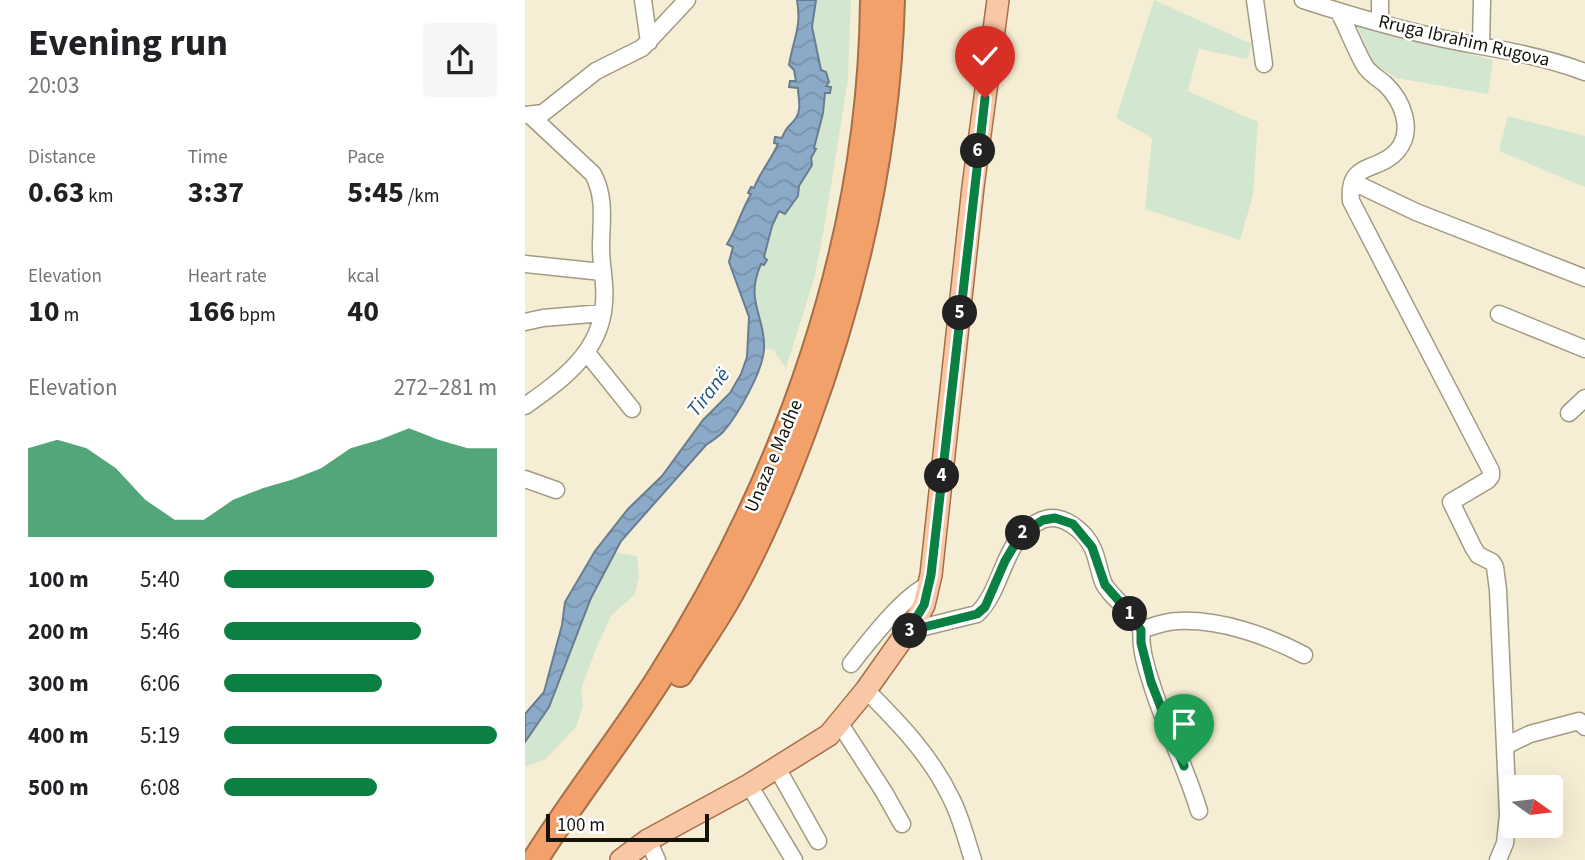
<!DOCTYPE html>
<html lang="en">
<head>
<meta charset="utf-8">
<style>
  :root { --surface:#fff; --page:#f6f6f6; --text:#202124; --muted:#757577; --accent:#0b8043 }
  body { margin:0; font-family:"Source Sans 3",sans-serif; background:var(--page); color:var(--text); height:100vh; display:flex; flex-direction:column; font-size:26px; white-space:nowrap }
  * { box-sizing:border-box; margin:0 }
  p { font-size:23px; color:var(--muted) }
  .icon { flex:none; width:38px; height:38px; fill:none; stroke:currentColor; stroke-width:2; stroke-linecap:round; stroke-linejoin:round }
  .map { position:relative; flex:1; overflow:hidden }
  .panel { display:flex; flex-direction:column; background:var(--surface); width:525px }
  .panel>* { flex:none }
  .needle { width:46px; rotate:104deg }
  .fabs { position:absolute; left:975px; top:775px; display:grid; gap:14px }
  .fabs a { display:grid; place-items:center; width:63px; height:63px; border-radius:7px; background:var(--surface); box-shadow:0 7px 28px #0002; font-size:35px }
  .scale { position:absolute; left:21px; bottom:18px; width:163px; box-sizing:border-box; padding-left:7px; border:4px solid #15130a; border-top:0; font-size:19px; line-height:24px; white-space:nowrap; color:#15130a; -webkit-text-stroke:5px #fff; paint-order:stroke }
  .pin { position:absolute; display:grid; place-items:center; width:60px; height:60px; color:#fff; margin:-72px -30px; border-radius:50% 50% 50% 0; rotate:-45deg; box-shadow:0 0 7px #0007 }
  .pin .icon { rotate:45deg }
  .km { position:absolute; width:35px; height:35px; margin:-18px; border-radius:50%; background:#222; color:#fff; font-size:19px; line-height:35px; text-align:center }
  .round { display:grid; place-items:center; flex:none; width:74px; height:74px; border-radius:7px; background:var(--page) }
  .overview { display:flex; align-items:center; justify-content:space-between; height:119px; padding:0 28px }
  h1 { font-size:38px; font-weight:700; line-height:52px }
  .stats { display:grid; grid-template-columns:repeat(3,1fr); gap:10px; height:119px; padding:7px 28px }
  .stats div { display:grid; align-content:center }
  .stats b { font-size:30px; font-weight:700 }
  .stats small { font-size:19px; font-weight:400 }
  .stats p { font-size:19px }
  .chart { height:196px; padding:14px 28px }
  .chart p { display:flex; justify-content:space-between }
  .chart svg { width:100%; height:126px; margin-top:7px; fill:var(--accent); opacity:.7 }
  ul { padding:0 28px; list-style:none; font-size:23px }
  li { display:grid; grid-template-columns:112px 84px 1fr; align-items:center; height:52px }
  li i { height:18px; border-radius:9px; background:var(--accent) }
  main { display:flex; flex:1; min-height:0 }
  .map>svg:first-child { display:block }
  .green { fill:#d3e6cf }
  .water { fill:url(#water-waves); stroke:#687d8f; stroke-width:2 }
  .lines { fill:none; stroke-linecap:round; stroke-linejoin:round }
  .minor-casing { stroke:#a29b83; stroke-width:19 }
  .major-casing { stroke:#a56f48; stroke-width:24 }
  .highway-casing { stroke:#a56f48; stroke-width:28 }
  .minor { stroke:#fff; stroke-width:16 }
  .major { stroke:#f8c7a6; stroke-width:21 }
  .highway { stroke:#f3a16a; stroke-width:24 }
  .route-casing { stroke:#fff; stroke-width:14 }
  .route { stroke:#0b8043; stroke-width:9 }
  .labels { text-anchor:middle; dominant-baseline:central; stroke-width:5; stroke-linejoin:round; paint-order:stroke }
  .street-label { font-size:19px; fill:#15130a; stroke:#fff }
  .water-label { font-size:21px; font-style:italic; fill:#285680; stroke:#fff }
</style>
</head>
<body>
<main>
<section class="panel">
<div class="overview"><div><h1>Evening run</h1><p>20:03</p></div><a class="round"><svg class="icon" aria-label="share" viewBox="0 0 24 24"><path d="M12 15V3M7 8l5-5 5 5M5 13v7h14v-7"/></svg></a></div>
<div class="stats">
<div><p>Distance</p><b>0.63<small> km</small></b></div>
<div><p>Time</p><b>3:37</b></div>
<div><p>Pace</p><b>5:45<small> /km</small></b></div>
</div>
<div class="stats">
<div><p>Elevation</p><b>10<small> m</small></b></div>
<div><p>Heart rate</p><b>166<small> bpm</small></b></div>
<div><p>kcal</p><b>40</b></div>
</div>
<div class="chart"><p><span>Elevation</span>272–281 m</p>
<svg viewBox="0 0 160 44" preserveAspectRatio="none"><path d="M0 44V13L10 10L20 13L30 20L40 31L50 38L60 38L70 31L80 27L90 24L100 20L110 13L120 10L130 6L140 10L150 13L160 13V44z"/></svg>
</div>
<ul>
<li><b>100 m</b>5:40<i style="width:77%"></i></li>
<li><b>200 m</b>5:46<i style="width:72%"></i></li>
<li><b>300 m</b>6:06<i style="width:58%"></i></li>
<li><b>400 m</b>5:19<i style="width:100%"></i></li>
<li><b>500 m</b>6:08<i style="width:56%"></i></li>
</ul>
</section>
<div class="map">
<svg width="1060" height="860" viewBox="0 0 1060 860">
  <defs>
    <pattern id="water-waves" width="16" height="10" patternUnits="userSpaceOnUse" patternTransform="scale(1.75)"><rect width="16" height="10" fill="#8baac8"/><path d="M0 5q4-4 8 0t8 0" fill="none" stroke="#7791aa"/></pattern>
  </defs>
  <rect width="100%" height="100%" fill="#f6eed4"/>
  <path class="green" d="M291 0H326L323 79 300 223 290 276 261 368 248 350 239 348 231 307 229 278 243 243 245 229 254 211 260 214 273 196 274 186 287 165 286 158 298 113 300 92 305 93 291 53 287 28Z
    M629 0 727 44 722 59 674 49 663 91 733 122 728 195 715 240 620 209 627 138 591 118Z
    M832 25 968 60 963 94 871 78 849 64Z
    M983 116 1060 136V187L974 151Z
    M89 552 112 556 114 577 110 594 86 616 71 649 56 689 58 706 51 727 21 759 0 767V742L24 707 66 598Z"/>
  <path class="water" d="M272 0H291L287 27 296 70 301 72 304 82 301 86 306 87 305 93H300L298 113 289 148 291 149 286 158 287 165 274 186 273 196 260 214 254 211 247 226 239 257 242 260 239 265 236 264C219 301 241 317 239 349 238 371 213 415 198 432 193 437 187 441 181 445L96 541 66 598 24 707 0 742V714L19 692 37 625 40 602 70 551 103 509 137 476 178 420 205 393 216 374 222 357 224 317 204 262 208 247 202 244C211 230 216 211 226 194L223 193 226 187 229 188C235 172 246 160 253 144L249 143 250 137 257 138C262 124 265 127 271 118 277 109 273 98 273 88L264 87 265 81H271L269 70 264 65C268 39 277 28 272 0Z"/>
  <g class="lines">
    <defs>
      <path id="minor" d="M118 0 124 42
        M730 0 739 64
        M778 0C836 19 896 36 956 46 992 52 1025 59 1060 72
        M814 12C823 29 830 49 840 66 844 73 853 78 860 84 877 100 890 130 872 151 853 173 822 160 826 201L966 471V476L963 480 926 502 948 547 953 555 967 562 970 567 973 590 983 815 980 843 973 860
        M855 23V0
        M956 46 957 0
        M0 115 18 113 71 71 117 48 162 0
        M828 182 891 212 1060 278
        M0 264 77 272
        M974 314 1060 349
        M0 322 18 318 78 313
        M62 353 107 409
        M0 406C37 380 76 352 79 303 81 285 76 266 76 248 76 222 81 198 68 174L6 116
        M1044 413 1060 398
        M0 479 31 490
        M616 630C628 626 641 621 653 621 696 619 743 636 779 655
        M383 631 452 614C480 587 477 537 517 520 537 512 560 531 568 549 573 560 574 573 579 584 588 601 610 611 616 630 617 634 616 641 617 646 618 658 622 670 626 682 639 726 661 767 674 811
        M326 664C343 642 380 594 404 585
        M341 690C374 723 406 756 426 798 436 817 441 839 448 860
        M315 724 359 792 377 824
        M980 746 1005 734 1054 721 1060 727
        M252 768 293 841
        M224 785 269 860
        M123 840 132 860"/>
      <path id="major" d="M96 860 123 840 224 785 304 735 341 690 392 618 399 605 406 575 448 187 473 0"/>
      <path id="highway" d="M155 674C172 647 191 621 206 593 236 540 260 481 281 424 332 287 363 146 367 0
        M10 860C49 797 96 739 135 677 263 475 346 241 348 0"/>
    </defs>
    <use href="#minor" class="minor-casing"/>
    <use href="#major" class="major-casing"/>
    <use href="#highway" class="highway-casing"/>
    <use href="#minor" class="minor"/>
    <use href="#major" class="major"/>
    <use href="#highway" class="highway"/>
  </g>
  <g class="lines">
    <defs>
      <path id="route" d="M460 98 406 575 399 605 383 631 452 614 460 607 480 561 496 534 518 520 530 518 548 524 567 547 580 585 602 610 616 630V643L626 682 659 766"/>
    </defs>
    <use href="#route" class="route-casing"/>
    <use href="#route" class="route"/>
  </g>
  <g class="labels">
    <g class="street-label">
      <text transform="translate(939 41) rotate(13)">Rruga Ibrahim Rugova</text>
      <text transform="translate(249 456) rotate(-67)">Unaza e Madhe</text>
    </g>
    <g class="water-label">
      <text transform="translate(183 392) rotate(-52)">Tiranë</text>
    </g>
  </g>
</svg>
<div class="fabs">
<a><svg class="needle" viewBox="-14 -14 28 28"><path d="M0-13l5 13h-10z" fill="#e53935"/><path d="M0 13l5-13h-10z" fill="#757577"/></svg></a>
</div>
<div class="scale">100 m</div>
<div class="pin" style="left:659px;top:766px;background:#1e9e55"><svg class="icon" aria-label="arrive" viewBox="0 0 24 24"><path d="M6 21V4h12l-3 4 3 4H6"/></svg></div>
<div class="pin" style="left:460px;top:98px;background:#d93025"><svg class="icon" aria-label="check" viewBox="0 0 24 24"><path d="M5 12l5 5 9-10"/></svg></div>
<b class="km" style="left:605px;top:614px">1</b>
<b class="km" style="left:498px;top:533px">2</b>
<b class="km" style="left:385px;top:631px">3</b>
<b class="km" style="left:417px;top:476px">4</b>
<b class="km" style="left:435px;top:313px">5</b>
<b class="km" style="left:453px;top:151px">6</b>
</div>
</main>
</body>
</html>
